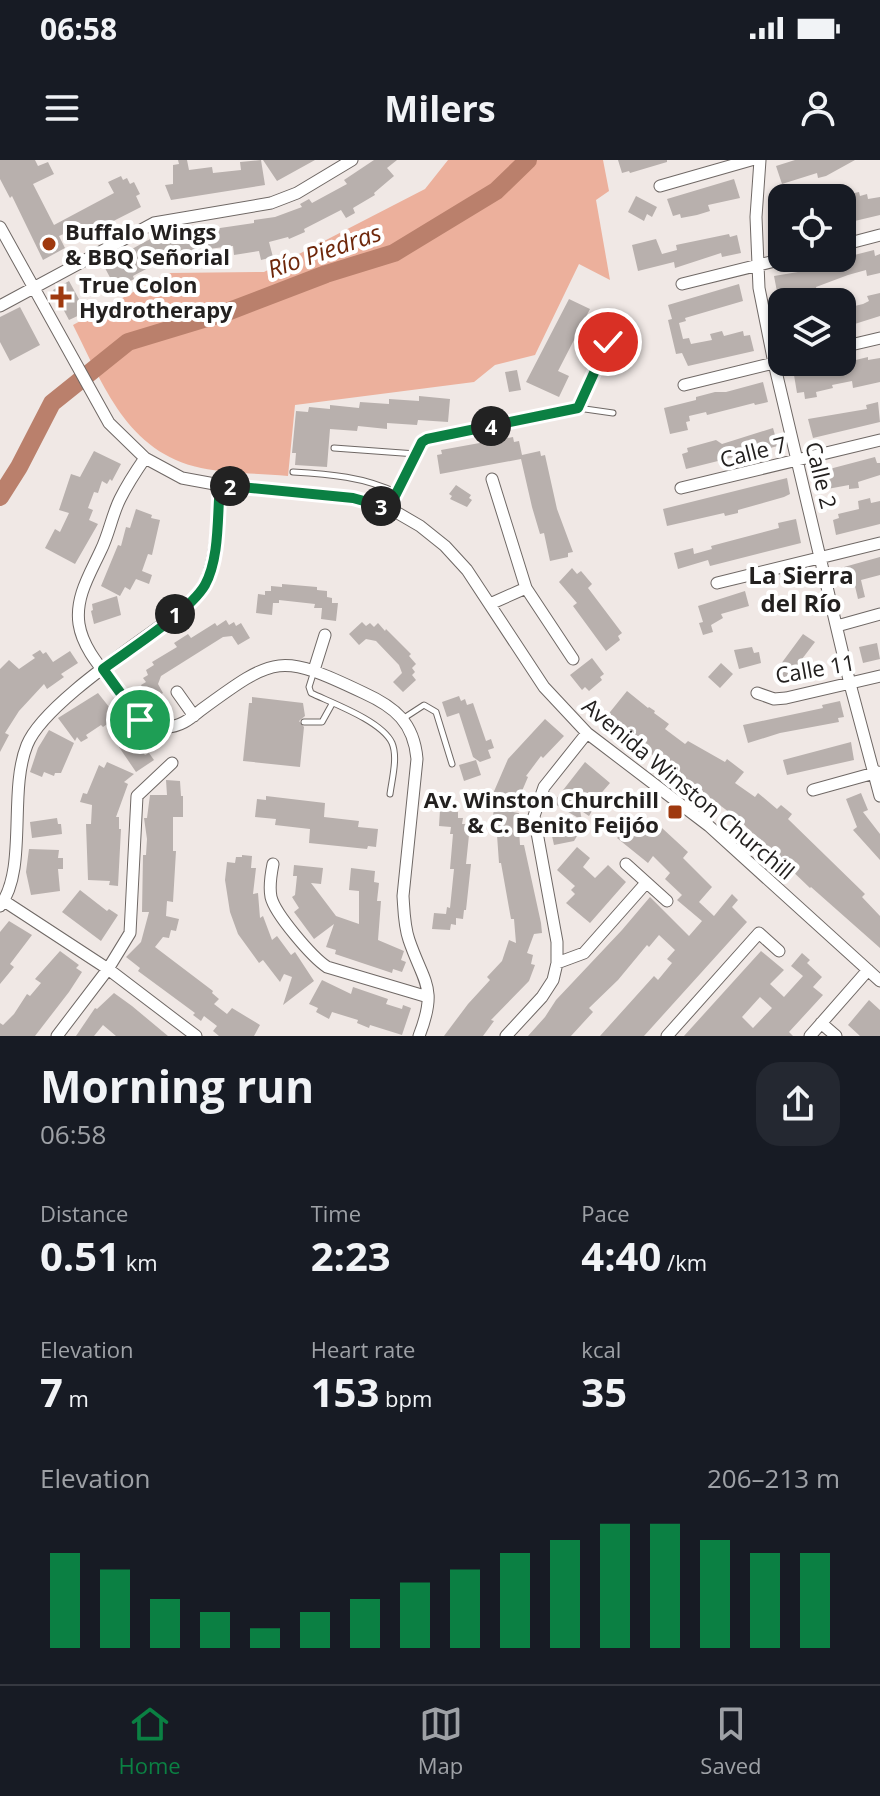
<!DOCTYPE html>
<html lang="en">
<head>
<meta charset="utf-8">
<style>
  :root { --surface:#171b24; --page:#242831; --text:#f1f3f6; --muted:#9ea1a6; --line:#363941; --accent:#0b8043 }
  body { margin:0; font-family:"Open Sans",sans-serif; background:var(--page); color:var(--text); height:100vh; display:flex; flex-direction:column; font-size:30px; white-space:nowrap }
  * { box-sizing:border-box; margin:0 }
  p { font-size:26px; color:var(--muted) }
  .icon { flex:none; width:44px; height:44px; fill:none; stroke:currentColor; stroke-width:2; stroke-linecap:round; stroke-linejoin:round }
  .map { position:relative; height:876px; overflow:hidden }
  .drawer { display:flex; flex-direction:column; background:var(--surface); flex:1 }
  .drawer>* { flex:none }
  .controls { position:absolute; left:768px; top:24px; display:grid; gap:16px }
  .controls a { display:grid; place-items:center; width:88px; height:88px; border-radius:16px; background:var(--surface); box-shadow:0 2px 6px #0004; font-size:40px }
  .pin { position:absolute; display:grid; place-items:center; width:68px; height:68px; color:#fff; margin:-34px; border:4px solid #fff; border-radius:50%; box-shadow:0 2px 8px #0007 }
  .km { position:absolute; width:40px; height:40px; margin:-20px; border-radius:50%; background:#222; color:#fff; font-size:22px; line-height:40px; text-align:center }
  .round { display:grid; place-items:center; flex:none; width:84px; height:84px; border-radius:24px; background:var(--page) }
  .overview { display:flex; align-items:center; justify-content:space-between; height:136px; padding:0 40px }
  h1 { font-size:44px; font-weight:700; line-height:60px }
  .metrics { display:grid; grid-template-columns:repeat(3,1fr); gap:12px; height:136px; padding:8px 40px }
  .metrics div { display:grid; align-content:center }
  .metrics b { font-size:40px; font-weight:700 }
  .metrics small { font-size:22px; font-weight:400 }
  .metrics p { font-size:22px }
  .chart { height:224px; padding:16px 40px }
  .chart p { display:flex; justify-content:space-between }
  .chart svg { width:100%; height:144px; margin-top:8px; stroke:var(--accent); stroke-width:6 }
  .status { display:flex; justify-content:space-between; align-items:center; height:56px; padding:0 40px; background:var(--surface); direction:ltr }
  .status svg { height:22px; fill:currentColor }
  header { display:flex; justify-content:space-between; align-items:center; height:104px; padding:0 40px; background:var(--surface); font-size:36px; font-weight:700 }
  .menu { display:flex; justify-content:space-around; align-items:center; height:112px; border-top:2px solid var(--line); background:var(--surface); font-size:22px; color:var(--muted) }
  .menu a { display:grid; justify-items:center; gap:4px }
  .menu .current { color:var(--accent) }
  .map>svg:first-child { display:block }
  .green { fill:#ecb09c }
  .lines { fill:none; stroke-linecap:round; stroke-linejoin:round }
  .river { stroke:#ba806c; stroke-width:18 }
  .building { fill:#b8b0ad; fill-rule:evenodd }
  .lane-casing { stroke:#6f6865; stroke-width:7 }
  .street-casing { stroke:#6f6865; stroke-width:13 }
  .lane { stroke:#fff; stroke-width:5 }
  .street { stroke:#fff; stroke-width:11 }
  .route-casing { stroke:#fff; stroke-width:16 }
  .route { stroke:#0b8043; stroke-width:10 }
  .poi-dot { fill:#9f390e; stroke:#fff; stroke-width:3 }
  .labels { text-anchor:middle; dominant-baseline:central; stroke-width:8; stroke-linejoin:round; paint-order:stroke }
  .poi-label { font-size:22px; font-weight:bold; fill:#23201f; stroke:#fff; text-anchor:start }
  .street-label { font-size:22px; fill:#23201f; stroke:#fff }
  .water-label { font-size:24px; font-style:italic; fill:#6e270a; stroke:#fff }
  .neighbourhood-label { font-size:24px; font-weight:bold; fill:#23201f; stroke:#fff }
</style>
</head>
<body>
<div class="status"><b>06:58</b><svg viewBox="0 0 49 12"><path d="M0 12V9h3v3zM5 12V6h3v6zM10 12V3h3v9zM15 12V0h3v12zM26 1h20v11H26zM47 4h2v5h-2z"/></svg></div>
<header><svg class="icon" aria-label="menu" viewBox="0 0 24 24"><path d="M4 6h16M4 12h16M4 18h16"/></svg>Milers<svg class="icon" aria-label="person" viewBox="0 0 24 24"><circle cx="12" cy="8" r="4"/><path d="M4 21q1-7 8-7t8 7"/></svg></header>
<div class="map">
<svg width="880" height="876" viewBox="0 0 880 876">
  <rect width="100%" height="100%" fill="#f0e8e5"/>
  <path class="green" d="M448 0H603L609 31 596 40 610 120 579 104 535 195 495 205 474 222 295 245 288 316C260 313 229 314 201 308 127 292 104 226 73 165L168 113 264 112 425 29Z"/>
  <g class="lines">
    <path class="river" d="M0 337 19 307 52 243 128 182 227 152 326 114 394 93 496 31 528 0"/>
  </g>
  <path class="building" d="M0 0H35L38 6 48 2 54 14 33 24 54 65 114 33 108 22 121 16 123 20 127 18 130 24 134 22 140 34 136 36 141 47 78 79 73 70 59 76 65 88 43 100 12 36 10 38 0 19Z
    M178 0H187L189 10 212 7 213 13 241 10 240 2 261 0 265 25 171 40 165 25 173 24V5L179 4Z
    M263 0H315L277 21Z
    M374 0H397L387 8 394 16 374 33 375 35 353 48 355 53 346 58 341 50 304 69 305 72 289 79 288 77 269 82 273 97 261 100 259 91 234 95 233 86 208 89 209 96 173 101V97L168 96 146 99 150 107 133 116 134 119 116 129 105 108 112 105 109 99 120 93 121 95 152 78 254 63V60L275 57 302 47 300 44 309 39 312 43 347 24 344 20Z
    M618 0H667V2L630 13 629 11 622 13Z
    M795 0H855L826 16 818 18 817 13 782 24 776 6Z
    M734 19 740 38 708 45 710 51 697 55 681 58 680 54 673 56 667 39Z
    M859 32 860 36 867 34 868 39 880 37V55L842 64V46L852 43 850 34Z
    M636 36 657 47 652 57 647 54 644 61 628 52Z
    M782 48V84H779L771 51Z
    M729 74 730 77 737 75 741 93 722 97 721 93 675 108 674 102 638 111 632 85 656 79 662 94 677 90 676 85Z
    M874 90 875 96 880 94V113L867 116 866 110 848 115 816 127 817 132 798 138 785 140 784 135 778 137 774 116 804 111 803 108Z
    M69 121 86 152 69 160 53 130Z
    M739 124 743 141 685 158 686 161 679 163 683 179 689 178 691 184 712 180 710 174 722 171 724 176 743 171 744 176 750 175 754 191 688 206 682 193 676 194 668 160 672 159 668 145Z
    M880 133V156L842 168V149L863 144 869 141 867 136Z
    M569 139 590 149 558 211 569 216 559 237 526 222Z
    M20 147 40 185 10 201 0 182V157Z
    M868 197V200L880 198V222L853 228 852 221 832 225 833 228 816 232 817 237 805 239 804 232 797 233 794 215Z
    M517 210 521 230 509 232 505 212Z
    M763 222 768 242 755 245 754 243 707 255 706 252 689 256 690 261 686 262 688 270 670 274 664 248 696 240V237L715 232H726Z
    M419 236 450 239 448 262 418 260 417 265 387 263V269L358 266 357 271 330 269 327 307 295 305 296 293H292L296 251 308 252 309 247 330 249V245L359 248 360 242 389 244V239L419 241Z
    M878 242 880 262 813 278 808 259 867 249 866 245Z
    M773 268 778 286 686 309 682 294 688 292 687 288 716 280 722 284Z
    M513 277 514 282 519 281 522 295 540 291 541 296 545 295 557 349 573 392 568 393V397L550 401 544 373 540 374 532 347 521 299 440 314 437 295 442 294 441 290Z
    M94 291 121 304 112 321 110 319 107 324 102 321 98 333 94 332 88 348 93 350 89 360 98 364 75 404 45 388 55 369 60 372 69 353 59 350 71 314 80 317Z
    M875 297 877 303H880V315L858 322 859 328 849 329V325L822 330 818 312Z
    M787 318 790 334 784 337 738 350V353L725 356 724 353 667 366 663 349Z
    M456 325 471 335 469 338 472 340 467 347 450 339 452 336 449 334Z
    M870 338 871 343 880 341V364L836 375 833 360 839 358 838 354 859 349 858 341Z
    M136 349 152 355 151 358 160 360 152 395 148 394 142 411 152 415 149 424 136 419 130 430 125 427 120 436 101 426 118 385 121 386 126 367 130 368Z
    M796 359 801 383 710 406 708 400 678 409 674 393 693 388 694 394 712 389 711 386 779 368 778 363Z
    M880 397V415L861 420 865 437 858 439 854 422 848 424 844 407Z
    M572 408 577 414 581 411 592 424 588 428 622 473 618 476 620 480 606 491 573 446 577 443 559 422Z
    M282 424 317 427V430L327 431V437L332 438V443H338L336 461 321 459 322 448H314L315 444 279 440V443H273L272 455 256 453 258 434 265 435V431H271V426L282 427Z
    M745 431 749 446 721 454 723 458 711 465 713 472 703 475 699 463 703 462 698 446Z
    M117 436 121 455 94 464 91 451 93 450 92 444Z
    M226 460 229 465 234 462 236 466 241 463 250 478 238 485 232 476 223 477 161 516 158 524 163 533 150 540 141 525 146 522 143 518 148 515 146 510 154 505 152 502 177 487 174 483 188 474 191 478 215 463 217 466Z
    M362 462 366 466 370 463 374 467 378 463 385 471 386 469 411 494 409 496 416 504 412 508 415 512 412 515 416 520 403 532 393 522 402 513 399 505 376 481 366 479 359 485 349 474Z
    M803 474 815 482 786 520 775 512Z
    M877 483 880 499 863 503 859 487Z
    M752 487 754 493 759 492 761 503 739 509 734 490Z
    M40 490 43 494 46 492 53 502 70 491 78 503 61 514 64 517 47 529 44 524 19 551 5 573 9 575 0 592V509L9 500 19 509 35 498 32 495Z
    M592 498 604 514 600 517 602 520 589 531 585 527 582 530 570 515Z
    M721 503 733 514 720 528 708 517Z
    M627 531 648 548 649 547 655 551 654 553 669 564 665 569 685 584 688 581 725 602 727 599 744 612 735 623 755 637 758 633 777 649 781 645 792 654 788 659 865 734 862 737 880 756V788L811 727 810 728 737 658 639 585 642 582 606 557Z
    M98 533 117 557 103 567 101 565 86 575 88 578 81 582 77 577 75 581 58 558Z
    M459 536 461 541 465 539 467 545 473 543 486 581 491 579 494 588 488 590 491 598 480 602 473 597 459 553 447 557 442 542Z
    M252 537 303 543 305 556 299 561 304 567 300 607 243 601 249 543H252Z
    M840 541 844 557 838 558 839 562 780 573 748 583 743 565 823 548 822 545Z
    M545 559 564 576 543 598 541 596 526 616 528 617 513 652 519 653 516 670H519L520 685H524L541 763 542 773 534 774 527 793 533 795 531 804 535 805 529 821 491 860 494 861 483 876H444L468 844 490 820 487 817 502 801 509 780 516 783 514 759H511L501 703H499L496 661H492L496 638 492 636 508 599Z
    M49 570 74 583 61 613H55L54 616 44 612 42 617 30 612 38 588Z
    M132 578 145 595 149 593 154 600 136 612 119 587Z
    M851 582 854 600 787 615 783 600Z
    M476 600 481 615 464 621 459 605Z
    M107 602 134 614 124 622 128 624 116 657H119V669H121L118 726 109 725 110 721 88 720 86 664H91L92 645 80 642 83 633 87 634 99 605 104 608Z
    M585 602 610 623 597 638 599 639 589 656 580 650 583 666 574 681 554 685 550 667 580 659 553 643Z
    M166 620 180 621 181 636H183V657H173V691H176L173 742 167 741 166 756 179 759 176 771 171 770 169 778 163 777 155 787 213 831 212 833 219 839 214 844 227 854 232 848 260 865 254 876H219L213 871 217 866 204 856 201 861 193 855 195 853 138 811 140 808 126 797 141 782 149 752H142L143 695H146L147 679 144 658H147L150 635H167Z
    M861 633 868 650 863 652 880 674V700L853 670 857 667 846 639Z
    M266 636 325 643 324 657 359 661 358 667 378 669 376 687 368 686 367 689 309 683 310 669 275 665 276 659 255 657 257 639 266 640Z
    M440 650 458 652V658H463L462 664H468L467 674 469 675 466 704H471L466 750H464L463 759 456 758V765L451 764 450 770 432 769 434 753 446 754 447 747 450 748 454 709H450L453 674H450L451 667 439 666Z
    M638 655 653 668 655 666 660 671 662 668 688 692 683 698 712 727 699 742 714 756 732 734 738 740 732 747 747 762 644 876H600L654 816 658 820 672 803 667 799 675 790 659 775 649 787 647 785 618 820 589 848 593 852 571 876H528L545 857 556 840 622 770 650 737 689 776 702 761 677 740 682 735 665 719 670 713 653 696 648 703 617 678Z
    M57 658 58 664H61L62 674 32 678 30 662Z
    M577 687 590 698 583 707 595 718 608 705 626 722 590 763 566 743 575 734 571 730 575 726 557 710Z
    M29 689 59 690 58 698H63V709H58L60 731 31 735 26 712Z
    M242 695 252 696 251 708H256L253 734 258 733 260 758 263 756 272 780 277 776 291 795 295 792 314 821 283 845 292 817 284 814 280 822 263 800 259 803 238 774 230 752 225 720 227 702 235 703 236 697H242Z
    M294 705 323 708 321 724 311 723 336 756 359 764V731L349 730 351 708 375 711 374 722 379 723 377 741H381L378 780 404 791 401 800 406 802 402 812 393 809 392 813 335 794 336 790 326 787 334 764 314 779 294 752 299 748 292 737 295 735 297 716H293Z
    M80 730 107 751 109 749 118 755 101 781 62 752Z
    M9 761 32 775 10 804 14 807 0 824V772Z
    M60 791 79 805 76 808 82 812 69 832 35 876H0V863L3 865 14 854 27 834 30 836 41 823 35 819Z
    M761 791 784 810 770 824 784 837 803 816 791 806 802 793 810 800 807 803 822 817 813 827 823 835 789 872 793 876H684ZM760 837 772 848 753 868 742 857Z
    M322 820 351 834 353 827 388 839 386 844 402 849 403 845 411 848 402 875 370 865 369 868 357 863 358 860 332 852 329 859 316 852 318 848 309 844Z
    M114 833 132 846 168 876H116L103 865 94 876H76L95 848 97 849Z
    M869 840 880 850V876H860L848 865Z"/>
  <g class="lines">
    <defs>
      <path id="lane" d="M578 248 608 182
        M334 288 416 294
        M293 312C329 314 365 317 397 333
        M389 347 422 282 427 279 578 248 613 253
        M314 511 309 527 311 533C332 543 382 561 392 583 398 597 392 619 390 634
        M404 558 424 545 436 552 452 604
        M304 562H322L332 544"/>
      <path id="street" d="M760 0 756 57 759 128 774 203 850 524 880 636
        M660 26 751 0
        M0 67 109 263 145 298 182 318 220 325 353 338 389 348 420 366 445 386 467 410 544 527 587 573 709 666 880 821
        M842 85 880 75
        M682 124 787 98
        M0 146 154 63 271 43 297 33 352 0
        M842 187 880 178
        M684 225 782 201
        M145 298C136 311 127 325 120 339 112 355 109 374 101 390 90 414 75 437 79 464 83 490 104 511 119 531 131 548 141 567 164 567 179 568 190 559 201 550 276 495 280 493 364 533 395 547 414 563 417 599L403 736C404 750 404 766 409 780 424 824 438 827 419 876
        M492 319 526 428 573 499
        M681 328 880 280
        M717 423 880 383
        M490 444 526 428
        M837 466 880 454
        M314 510 325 475
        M177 532 194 556
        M757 533 774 539 786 538 880 516
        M813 630 878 612
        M273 704C271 714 269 727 271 737 275 754 312 797 327 807L428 837
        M626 704 667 741
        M4 741 108 809 196 876
        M0 746C28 709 8 632 27 585 42 547 128 490 163 464 177 453 198 439 206 421 218 392 217 357 220 325
        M557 803 584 793 646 723
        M821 863 836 876
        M57 876 108 809 130 773 137 636 172 603
        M506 876 542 837 553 820 557 803V782L534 656 544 627 587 573
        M667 876 759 773 779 791
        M810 876 868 810"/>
    </defs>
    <use href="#lane" class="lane-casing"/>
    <use href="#street" class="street-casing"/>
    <use href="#lane" class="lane"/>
    <use href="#street" class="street"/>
  </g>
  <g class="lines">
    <defs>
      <path id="route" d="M140 560 103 509C130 489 189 452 205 425 220 397 217 356 220 325L353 338 389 348 422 282 427 279 578 248 608 182"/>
    </defs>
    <use href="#route" class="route-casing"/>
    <use href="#route" class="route"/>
  </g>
  <g class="poi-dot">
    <circle cx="49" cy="84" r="8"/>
    <path d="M57 125h8v8h8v8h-8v8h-8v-8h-8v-8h8z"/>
    <rect x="667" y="644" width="16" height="16" rx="4"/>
  </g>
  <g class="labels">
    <g class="poi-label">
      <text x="65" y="71">Buffalo Wings<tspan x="65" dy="25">&amp; BBQ Señorial</tspan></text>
      <text x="79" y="124">True Colon<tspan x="79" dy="25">Hydrotherapy</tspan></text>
      <text x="659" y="639" text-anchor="end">Av. Winston Churchill<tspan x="659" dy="25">&amp; C. Benito Feijóo</tspan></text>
    </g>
    <g class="street-label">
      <text transform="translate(753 291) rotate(-14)">Calle 7</text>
      <text transform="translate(822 315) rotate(76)">Calle 2</text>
      <text transform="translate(815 508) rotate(-10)">Calle 11</text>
      <text transform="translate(689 628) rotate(40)">Avenida Winston Churchill</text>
    </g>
    <g class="water-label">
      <text transform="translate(324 90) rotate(-19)">Río Piedras</text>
    </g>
    <g class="neighbourhood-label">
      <text x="801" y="414">La Sierra<tspan x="801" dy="28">del Río</tspan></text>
    </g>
  </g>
</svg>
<div class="controls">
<a><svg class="icon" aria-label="locate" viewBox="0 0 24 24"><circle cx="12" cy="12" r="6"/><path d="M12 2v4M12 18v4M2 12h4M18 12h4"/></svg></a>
<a><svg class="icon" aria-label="layers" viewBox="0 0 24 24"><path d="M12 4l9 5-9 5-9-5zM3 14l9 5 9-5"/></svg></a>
</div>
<div class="pin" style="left:140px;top:560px;background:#1e9e55"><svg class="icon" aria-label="arrive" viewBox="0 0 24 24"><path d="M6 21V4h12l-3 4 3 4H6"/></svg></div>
<div class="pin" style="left:608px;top:182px;background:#d93025"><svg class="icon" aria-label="check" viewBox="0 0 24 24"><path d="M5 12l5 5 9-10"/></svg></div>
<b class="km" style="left:175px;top:454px">1</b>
<b class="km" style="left:230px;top:326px">2</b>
<b class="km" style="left:381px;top:346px">3</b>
<b class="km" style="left:491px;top:266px">4</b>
</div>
<section class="drawer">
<div class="overview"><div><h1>Morning run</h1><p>06:58</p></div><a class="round"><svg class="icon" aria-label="share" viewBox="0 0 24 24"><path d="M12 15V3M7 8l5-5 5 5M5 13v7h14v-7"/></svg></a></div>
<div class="metrics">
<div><p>Distance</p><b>0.51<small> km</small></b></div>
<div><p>Time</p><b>2:23</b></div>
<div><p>Pace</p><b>4:40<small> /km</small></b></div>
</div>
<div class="metrics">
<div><p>Elevation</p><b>7<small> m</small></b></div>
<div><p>Heart rate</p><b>153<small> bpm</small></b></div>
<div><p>kcal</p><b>35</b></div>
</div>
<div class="chart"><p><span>Elevation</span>206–213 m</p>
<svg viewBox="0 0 160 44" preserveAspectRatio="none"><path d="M5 44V15M15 44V20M25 44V29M35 44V33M45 44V38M55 44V33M65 44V29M75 44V24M85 44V20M95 44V15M105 44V11M115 44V6M125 44V6M135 44V11M145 44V15M155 44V15"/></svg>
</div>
</section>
<nav class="menu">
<a class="current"><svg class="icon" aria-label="home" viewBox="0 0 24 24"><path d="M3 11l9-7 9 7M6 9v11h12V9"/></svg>Home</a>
<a><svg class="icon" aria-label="map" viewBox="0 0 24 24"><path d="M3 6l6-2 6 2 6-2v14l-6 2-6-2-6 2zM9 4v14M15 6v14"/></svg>Map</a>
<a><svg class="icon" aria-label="saved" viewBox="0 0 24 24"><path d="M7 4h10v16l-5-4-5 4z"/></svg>Saved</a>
</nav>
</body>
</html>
